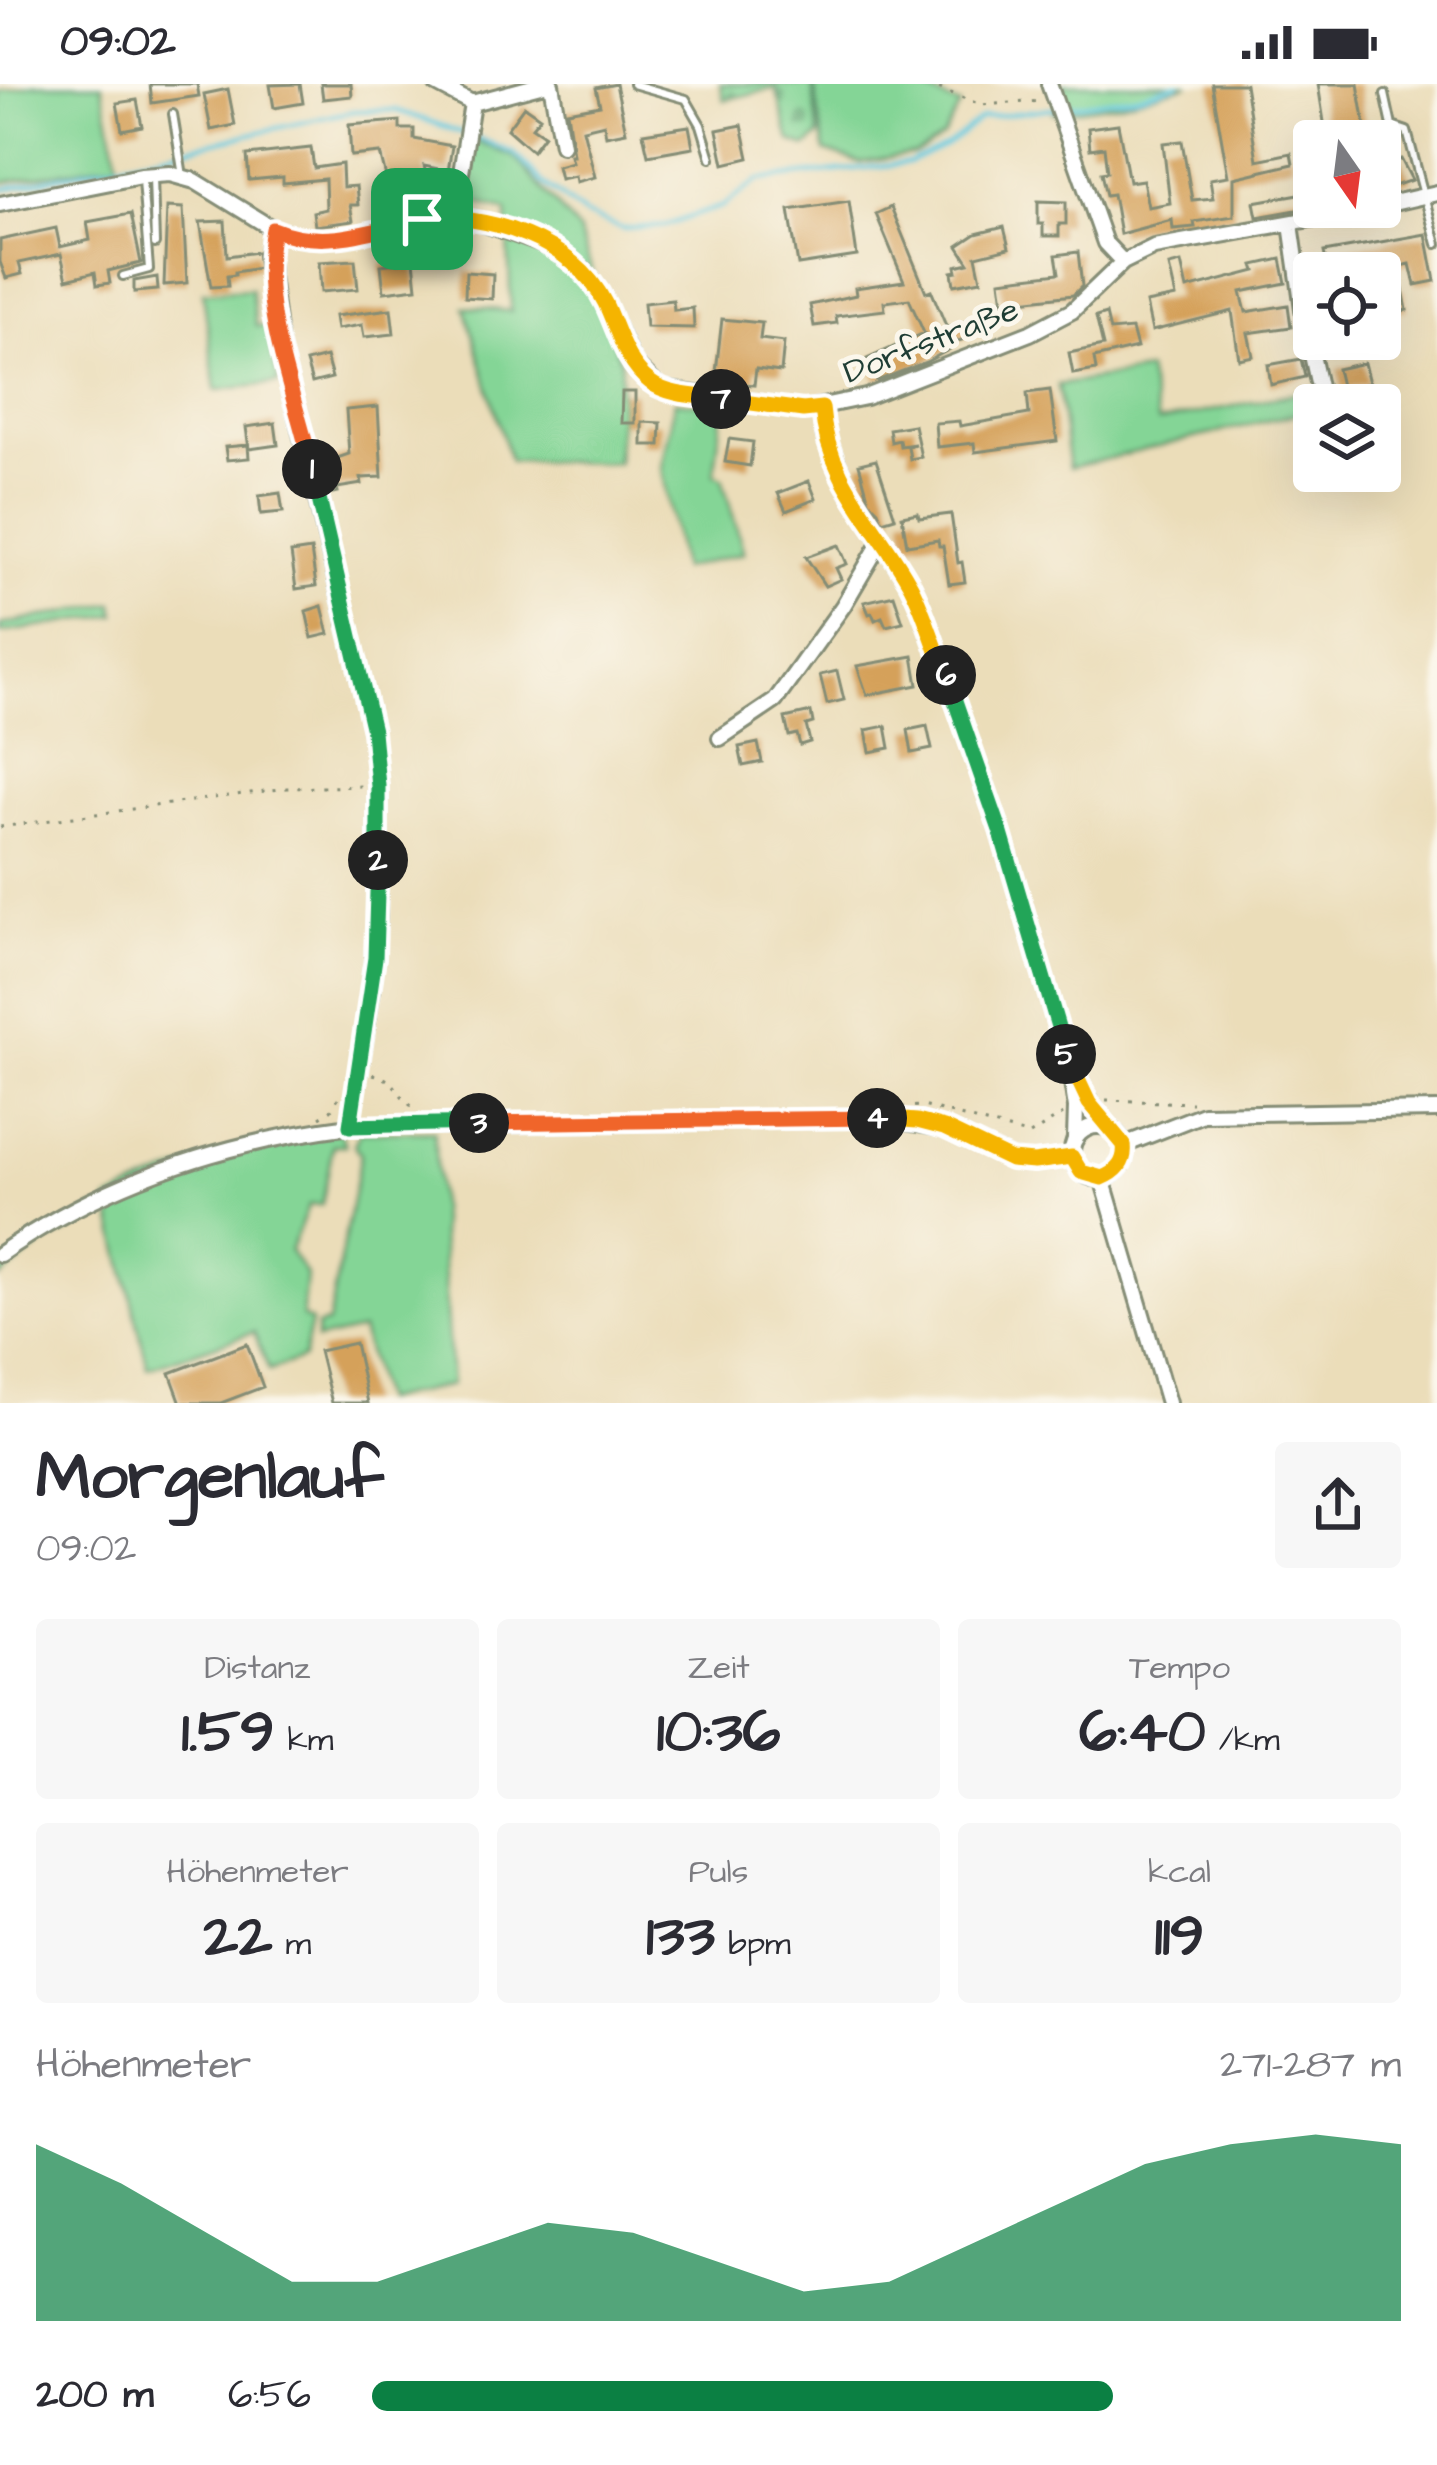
<!DOCTYPE html>
<html lang="de">
<head>
<meta charset="utf-8">
<style>
  :root { --surface:#fff; --page:#f7f7f7; --text:#2b2b33; --muted:#7c7c81; --accent:#0b8043 }
  body { margin:0; font-family:"Architects Daughter",sans-serif; background:var(--page); color:var(--text); height:100vh; display:flex; flex-direction:column; font-size:45px; white-space:nowrap }
  * { box-sizing:border-box; margin:0 }
  p { font-size:39px; color:var(--muted) }
  .icon { flex:none; width:66px; height:66px; fill:none; stroke:currentColor; stroke-width:2; stroke-linecap:round; stroke-linejoin:round }
  .map { position:relative; height:1319px; overflow:hidden }
  .drawer { display:flex; flex-direction:column; background:var(--surface); flex:1 }
  .drawer>* { flex:none }
  .needle { width:78px; rotate:166deg }
  .controls { position:absolute; left:1293px; top:36px; display:grid; gap:24px }
  .controls a { display:grid; place-items:center; width:108px; height:108px; border-radius:12px; background:var(--surface); box-shadow:0 12px 48px #0002; font-size:60px }
  .pin { position:absolute; display:grid; place-items:center; width:102px; height:102px; color:#fff; margin:-51px; border-radius:24px; box-shadow:0 6px 18px #0006 }
  .km { position:absolute; width:60px; height:60px; margin:-30px; border-radius:50%; background:#222; color:#fff; font-size:33px; line-height:60px; text-align:center }
  .round { display:grid; place-items:center; flex:none; width:126px; height:126px; border-radius:12px; background:var(--page) }
  .overview { display:flex; align-items:center; justify-content:space-between; height:204px; padding:0 36px }
  h1 { font-size:66px; font-weight:700; line-height:90px }
  .metrics { display:grid; grid-template-columns:repeat(3,1fr); gap:18px; height:204px; padding:12px 36px }
  .metrics div { display:grid; align-content:center; border-radius:12px; background:var(--page); text-align:center }
  .metrics b { font-size:60px; font-weight:700 }
  .metrics small { font-size:33px; font-weight:400 }
  .metrics p { font-size:33px }
  .chart { height:336px; padding:24px 36px }
  .chart p { display:flex; justify-content:space-between }
  .chart svg { width:100%; height:216px; margin-top:12px; fill:var(--accent); opacity:.7 }
  ul { padding:0 36px; list-style:none; font-size:39px }
  li { display:grid; grid-template-columns:192px 144px 1fr; align-items:center; height:90px }
  li i { height:30px; border-radius:15px; background:var(--accent) }
  .status { display:flex; justify-content:space-between; align-items:center; height:84px; padding:0 60px; background:var(--surface); direction:ltr }
  .status svg { height:33px; fill:currentColor }
  .map>svg:first-child { display:block }
  .grass { fill:#84d596; stroke:#528965; stroke-width:3 }
  .cemetery { fill:url(#cemetery-stones); stroke:#528965; stroke-width:3 }
  .lines { fill:none; stroke-linecap:round; stroke-linejoin:round }
  .stream { stroke:#61c8dd; stroke-width:4.5 }
  .building { fill:#d5a15a }
  .service-casing { stroke:#858d76; stroke-width:12 }
  .minor-casing { stroke:#858d76; stroke-width:20 }
  .path { stroke:#858d76; stroke-width:3; stroke-dasharray:3 9; stroke-linecap:butt }
  .service { stroke:#fff; stroke-width:6 }
  .minor { stroke:#fff; stroke-width:14 }
  .split-1-casing { stroke:#fff; stroke-width:24 }
  .split-2-casing { stroke:#fff; stroke-width:24 }
  .split-3-casing { stroke:#fff; stroke-width:24 }
  .split-4-casing { stroke:#fff; stroke-width:24 }
  .split-5-casing { stroke:#fff; stroke-width:24 }
  .split-6-casing { stroke:#fff; stroke-width:24 }
  .split-7-casing { stroke:#fff; stroke-width:24 }
  .split-8-casing { stroke:#fff; stroke-width:24 }
  .split-1 { stroke:#f0652b; stroke-width:15 }
  .split-2 { stroke:#22a559; stroke-width:15 }
  .split-3 { stroke:#22a559; stroke-width:15 }
  .split-4 { stroke:#f0652b; stroke-width:15 }
  .split-5 { stroke:#f5b400; stroke-width:15 }
  .split-6 { stroke:#22a559; stroke-width:15 }
  .split-7 { stroke:#f5b400; stroke-width:15 }
  .split-8 { stroke:#f5b400; stroke-width:15 }
  .labels { text-anchor:middle; dominant-baseline:central; stroke-width:10; stroke-linejoin:round; paint-order:stroke }
  .street-label { font-size:33px; fill:#1f3d34; stroke:#fbf7ec }
</style>
</head>
<body>
<div class="status"><b>09:02</b><svg viewBox="0 0 49 12"><path d="M0 12V9h3v3zM5 12V6h3v6zM10 12V3h3v9zM15 12V0h3v12zM26 1h20v11H26zM47 4h2v5h-2z"/></svg></div>
<div class="map">
<svg width="1437" height="1319" viewBox="0 0 1437 1319">
  <defs>
    <pattern id="cemetery-stones" width="16" height="16" patternUnits="userSpaceOnUse" patternTransform="scale(3)"><rect width="16" height="16" fill="#84d596"/><path d="M2 7V4a2 2 0 0 1 4 0v3zM10 15v-3a2 2 0 0 1 4 0v3z" fill="#6bae7b"/></pattern>
  </defs>
  <rect width="100%" height="100%" fill="#fbf7ec"/>
  <filter id="ink" filterUnits="userSpaceOnUse"><feTurbulence type="fractalNoise" baseFrequency=".00833" numOctaves="2"/><feDisplacementMap in="SourceGraphic" scale="24" xChannelSelector="R" yChannelSelector="G"/><feConvolveMatrix kernelMatrix="1 2 1 2 8 2 1 2 1" color-interpolation-filters="sRGB"/></filter>
  <filter id="wash" filterUnits="userSpaceOnUse"><feTurbulence type="fractalNoise" baseFrequency=".004" numOctaves="4" result="noise"/><feDisplacementMap in="SourceGraphic" scale="48" xChannelSelector="R" yChannelSelector="G"/><feGaussianBlur stdDeviation="2.7" result="paint"/><feColorMatrix in="noise" values="0 0 0 0 0 0 0 0 0 0 0 0 0 0 0 0 0 1.4 0 .05"/><feComposite in="paint" operator="in"/></filter>
  <g filter="url(#wash)">
    <rect width="100%" height="100%" fill="#ebddb9"/>
    <path class="grass" d="M36 0H102L118 78 0 99V8Z
      M814 0H911L960 22 943 53 915 70 860 79 825 67Z
      M1064 0H1189L1120 19 1053 29Z
      M473 56 514 73 579 147 621 279 617 379 510 377 465 223 511 227 507 127 464 115Z
      M251 205 256 242H267L279 299 216 306 203 208Z
      M1147 287 1158 338 1296 309 1299 329 1069 384 1058 301Z
      M675 317 723 323 714 390 722 394 744 469 681 485 662 384Z
      M114 519 116 531 0 549V541Z
      M434 1047 451 1301 381 1317 361 1246 316 1256 317 1242 328 1239 361 1070 354 1061 360 1048Z
      M340 1048 345 1061H333L322 1121H309L290 1167 306 1191 302 1233 311 1238 303 1274 269 1287 254 1248 148 1284 108 1117C181 1078 258 1063 340 1048Z
      M97 1123 103 1131 44 1159 0 1194V1184L19 1167Z"/>
    <path class="cemetery" d="M720 0H812L819 52 807 63 790 57 776 4 724 16Z"/>
    <g class="lines">
      <path class="stream" d="M0 106 353 27 396 26 481 55 515 70 544 100 584 130 623 145 664 142 723 122 759 96 909 79 947 61 981 34 1137 12 1178 0"/>
    </g>
    <g id="blocks">
      <path class="building" d="M150 0H197L199 12 152 19Z
        M300 0 303 19 274 24 270 1Z
        M321 0H351L352 12 323 15Z
        M616 0 626 48 606 52 604 40 583 45 595 93 576 98 575 92 560 95 557 82 572 78 570 71H573L567 27 600 21 596 4Z
        M1212 0H1245L1257 76 1291 69 1293 80 1234 94V132L1194 138 1195 143 1173 145 1172 136 1120 150 1113 110 1106 111 1101 89 1107 88 1104 63 1090 65 1088 44 1118 40 1129 98 1143 96 1148 123 1170 119 1163 59 1182 57 1192 116 1213 114 1210 95 1228 92Z
        M1318 0H1358L1367 53 1327 57Z
        M228 5 235 41 211 46 204 10Z
        M137 16 142 42 122 46 117 19Z
        M524 22 540 33 532 43 544 51 532 67 507 45Z
        M400 37V45H414V55L452 62 448 87 424 82 434 121 389 132 382 103 388 101 380 69 351 72 349 41Z
        M742 41 749 74 724 80 717 46Z
        M689 42 693 63 648 71 643 49Z
        M311 64 314 84 342 80 343 103 356 102 358 121H350L353 137 315 142 313 128 326 125 325 95 283 99V93L249 96 247 71Z
        M1401 75 1412 96 1380 107V80Z
        M1314 82V120H1309L1302 84Z
        M1299 110 1302 125 1257 133 1254 118Z
        M849 117 857 172 798 181 789 126Z
        M1038 117 1066 118V140H1059V152H1043V140H1038Z
        M167 123 183 124 187 199 164 201Z
        M891 123 926 208 931 206 947 244 981 232 986 247 953 259 954 263 926 278 877 297 867 275 924 249 909 215 884 218 885 226 836 232 837 239 814 242 810 221 856 211 855 204 904 197 876 130Z
        M131 130 141 179 108 187 110 199 97 201 95 188 67 195 61 170 19 179 22 190 6 194 0 178V156L56 144 60 163 90 156 87 138Z
        M225 137 227 172 257 168 259 184 235 188V191L227 192 228 202 211 203 200 138Z
        M1004 143 1009 164 976 172 981 196 954 201 952 188 957 187 956 182 969 179 958 162 976 150Z
        M1426 150 1435 197 1415 201 1410 180 1368 189 1366 178 1318 189 1315 179 1326 177 1324 168Z
        M1078 168 1082 202 1073 211 1003 219 1000 196 1059 189 1056 171Z
        M1281 175 1286 199 1241 208 1246 228 1288 221 1291 243 1248 249 1253 272 1239 275 1232 227 1152 247 1146 219 1176 213 1169 182 1181 179 1187 205 1256 187 1254 181Z
        M355 176 358 205 321 208 319 178Z
        M414 177 417 204 384 208 381 181Z
        M466 188 493 190 492 215 465 213Z
        M157 193 158 206 134 208V197Z
        M1403 205 1407 226 1380 231V209Z
        M673 216 674 226 693 224 694 244 646 243 644 219Z
        M391 225 394 250 364 253 362 241 337 245 335 232Z
        M1106 230 1110 247 1132 245 1137 264 1094 274 1096 286 1073 290 1069 269 1103 262 1096 233Z
        M722 235 762 239 760 255 784 258 781 288 756 285 754 301 715 297Z
        M326 273 332 294 312 299 306 278Z
        M1301 275 1305 293 1271 301 1268 281Z
        M1364 279 1369 299 1342 306 1337 285Z
        M1050 306 1057 357 975 368 974 359 937 363 935 339 959 337 960 342 1029 330 1027 309Z
        M622 308H635V339H621Z
        M378 323 382 393 361 394 362 400 337 404 338 408 327 410 320 380 349 370 346 326Z
        M642 338 661 339 660 361H642Z
        M275 339 278 361 249 365 246 343Z
        M914 341 921 373 910 375 908 362 915 360 900 362 899 356 891 358 889 345Z
        M729 355 753 358 750 382 725 378Z
        M248 361 249 374 227 376 225 363Z
        M876 376 895 433 882 437 878 426 869 417 859 380Z
        M809 397 816 415 786 427 778 409Z
        M280 409 283 428 261 430 259 412Z
        M918 429 919 434 951 430 958 479 962 478 965 498 949 500 943 462H939L938 456 907 461 902 432Z
        M839 461 847 480 836 484 841 495 825 502 806 473Z
        M311 466 316 502 296 505 291 469Z
        M894 511 903 538 886 542 882 533 875 536 872 529 869 530 864 518Z
        M322 522 329 550 312 554 306 527Z
        M913 572 918 601 867 611 857 582Z
        M837 587 844 616 827 620 820 591Z
        M811 628 813 639 806 641 810 658 800 661 797 650 789 652 785 634Z
        M886 642 890 664 870 668 866 646Z
        M927 642 932 665 912 669 908 646Z
        M758 659 762 678 743 682 739 663Z
        M355 1259 368 1319H332L319 1267Z
        M247 1260 263 1303 221 1319H181L170 1289Z"/>
    </g>
  </g>
  <g filter="url(#ink)">
    <use href="#blocks" fill-opacity="0" stroke="#858d76" stroke-width="3"/>
    <g class="lines">
      <defs>
        <path id="service" d="M633 0 686 15 701 41 711 74
          M1385 10 1392 42 1407 47 1437 160
          M173 30 183 92
          M153 92 155 160
          M123 192 149 185 142 96"/>
        <path id="minor" d="M436 0 472 19
          M551 0 562 61
          M1049 0 1105 159 1123 178
          M0 120 141 92 170 90 195 97 273 145 303 154 349 153 439 133 474 136 550 163 584 187 603 214 633 279 661 305 803 326 866 313 1030 249 1072 227 1123 178 1154 163 1377 123
          M1380 122 1437 109
          M454 133 472 19 544 0
          M1291 140 1305 239 1323 321
          M273 145 268 167 280 262 373 647 378 702V832L370 917 350 1042
          M822 324 825 351 848 405 913 505 949 599 1000 746 1070 985 1076 1024 1075 1054
          M720 654 775 617 843 522 880 459
          M1075 995 1105 1042
          M1072 1068a26 26 0 1 1 52 0a26 26 0 1 1-52 0Z
          M1124 1061 1203 1030 1437 1026
          M1102 1094 1168 1319
          M0 1170C105 1097 224 1058 350 1042L881 1034 944 1044 1011 1075 1034 1078 1072 1073"/>
      </defs>
      <use href="#service" class="service-casing"/>
      <use href="#minor" class="minor-casing"/>
      <path class="path" d="M928 0 981 21 1042 17
        M0 743 287 704 364 702
        M373 990C402 997 397 1017 419 1026
        M1106 1016 1192 1019
        M902 1023 923 1022 1030 1051 1063 1030
        M320 1033 331 1026 341 1009"/>
      <use href="#service" class="service"/>
      <use href="#minor" class="minor"/>
    </g>
  </g>
  <g class="lines" filter="url(#ink)">
    <defs>
      <path id="split-1" d="M312 385C295 308 257 225 273 145 322 166 373 147 422 135"/>
      <path id="split-2" d="M312 385 373 647 378 702V776"/>
      <path id="split-3" d="M378 776 375 874 350 1042 479 1039"/>
      <path id="split-4" d="M479 1039 877 1034"/>
      <path id="split-5" d="M877 1034 917 1037 944 1044 1011 1076 1034 1078 1072 1073 1081 1088 1102 1094C1117 1088 1126 1078 1124 1061L1089 1019 1066 970"/>
      <path id="split-6" d="M946 591 1000 746 1066 970"/>
      <path id="split-7" d="M721 315 803 326 822 324C827 398 879 442 911 502 925 529 934 561 946 591"/>
      <path id="split-8" d="M422 135C486 128 575 157 605 219 618 246 625 279 650 298 668 312 699 312 721 315"/>
    </defs>
    <use href="#split-1" class="split-1-casing"/>
    <use href="#split-2" class="split-2-casing"/>
    <use href="#split-3" class="split-3-casing"/>
    <use href="#split-4" class="split-4-casing"/>
    <use href="#split-5" class="split-5-casing"/>
    <use href="#split-6" class="split-6-casing"/>
    <use href="#split-7" class="split-7-casing"/>
    <use href="#split-8" class="split-8-casing"/>
    <use href="#split-1" class="split-1"/>
    <use href="#split-2" class="split-2"/>
    <use href="#split-3" class="split-3"/>
    <use href="#split-4" class="split-4"/>
    <use href="#split-5" class="split-5"/>
    <use href="#split-6" class="split-6"/>
    <use href="#split-7" class="split-7"/>
    <use href="#split-8" class="split-8"/>
  </g>
  <g class="labels">
    <g class="street-label">
      <text transform="translate(931 257) rotate(-21)">Dorfstraße</text>
    </g>
  </g>
</svg>
<div class="controls">
<a><svg class="needle" viewBox="-14 -14 28 28"><path d="M0-13l5 13h-10z" fill="#e53935"/><path d="M0 13l5-13h-10z" fill="#7c7c81"/></svg></a>
<a><svg class="icon" aria-label="locate" viewBox="0 0 24 24"><circle cx="12" cy="12" r="6"/><path d="M12 2v4M12 18v4M2 12h4M18 12h4"/></svg></a>
<a><svg class="icon" aria-label="layers" viewBox="0 0 24 24"><path d="M12 4l9 5-9 5-9-5zM3 14l9 5 9-5"/></svg></a>
</div>
<div class="pin" style="left:422px;top:135px;background:#1e9e55"><svg class="icon" aria-label="arrive" viewBox="0 0 24 24"><path d="M6 21V4h12l-3 4 3 4H6"/></svg></div>
<b class="km" style="left:312px;top:385px">1</b>
<b class="km" style="left:378px;top:776px">2</b>
<b class="km" style="left:479px;top:1039px">3</b>
<b class="km" style="left:877px;top:1034px">4</b>
<b class="km" style="left:1066px;top:970px">5</b>
<b class="km" style="left:946px;top:591px">6</b>
<b class="km" style="left:721px;top:315px">7</b>
</div>
<section class="drawer">
<div class="overview"><div><h1>Morgenlauf</h1><p>09:02</p></div><a class="round"><svg class="icon" aria-label="share" viewBox="0 0 24 24"><path d="M12 15V3M7 8l5-5 5 5M5 13v7h14v-7"/></svg></a></div>
<div class="metrics">
<div><p>Distanz</p><b>1.59<small> km</small></b></div>
<div><p>Zeit</p><b>10:36</b></div>
<div><p>Tempo</p><b>6:40<small> /km</small></b></div>
</div>
<div class="metrics">
<div><p>Höhenmeter</p><b>22<small> m</small></b></div>
<div><p>Puls</p><b>133<small> bpm</small></b></div>
<div><p>kcal</p><b>119</b></div>
</div>
<div class="chart"><p><span>Höhenmeter</span>271–287 m</p>
<svg viewBox="0 0 160 44" preserveAspectRatio="none"><path d="M0 44V8L10 16L20 26L30 36L40 36L50 30L60 24L70 26L80 32L90 38L100 36L110 28L120 20L130 12L140 8L150 6L160 8V44z"/></svg>
</div>
<ul>
<li><b>200 m</b>6:56<i style="width:72%"></i></li>
</ul>
</section>
</body>
</html>
